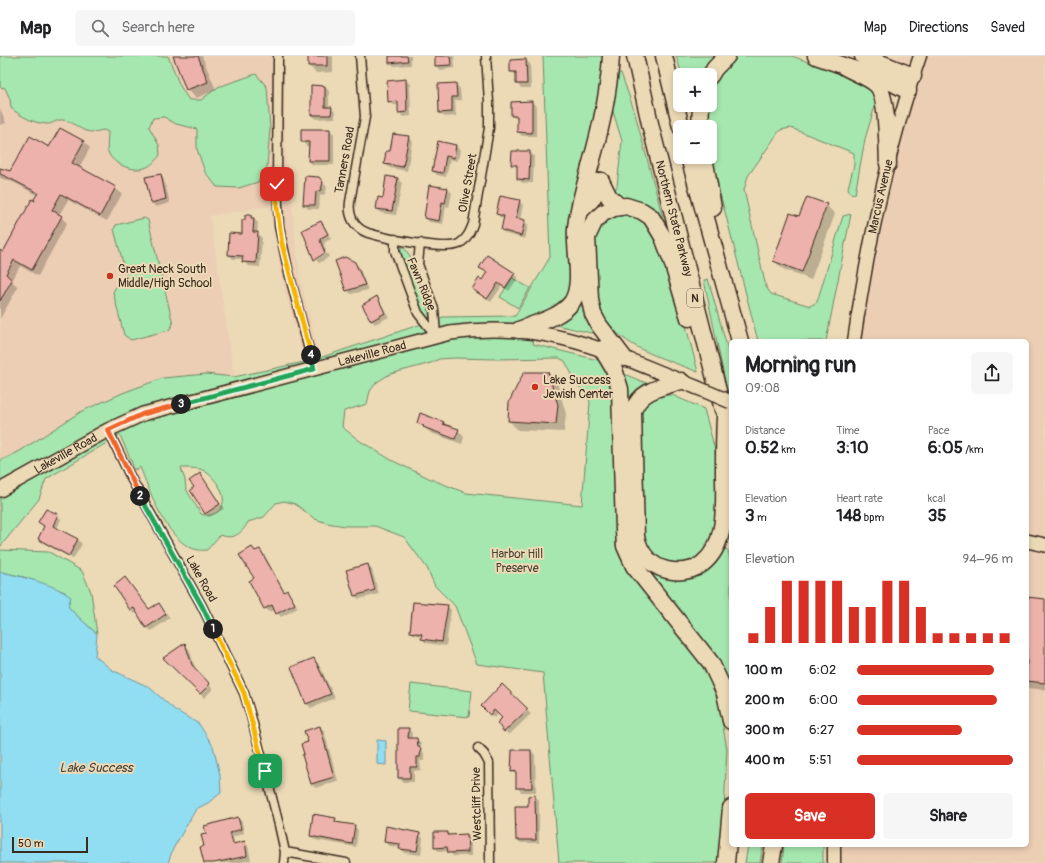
<!DOCTYPE html>
<html lang="en">
<head>
<meta charset="utf-8">
<style>
  :root { --surface:#fff; --page:#f6f6f6; --text:#202124; --muted:#757577; --line:#e0e0e0; --accent:#d93025 }
  body { margin:0; font-family:Pangolin,sans-serif; background:var(--page); color:var(--text); height:100vh; display:flex; flex-direction:column; font-size:15px; white-space:nowrap }
  * { box-sizing:border-box; margin:0 }
  p { font-size:13px; color:var(--muted) }
  .icon { flex:none; width:22px; height:22px; fill:none; stroke:currentColor; stroke-width:2; stroke-linecap:round; stroke-linejoin:round }
  .map { position:relative; flex:1; overflow:hidden }
  .panel { position:absolute; left:729px; top:283px; width:300px; height:508px; display:flex; flex-direction:column; background:var(--surface); border-radius:6px; box-shadow:0 2px 6px #0003 }
  .panel>* { flex:none }
  .tools { position:absolute; left:673px; top:12px; display:grid; gap:8px }
  .tools a { display:grid; place-items:center; width:44px; height:44px; border-radius:6px; background:var(--surface); box-shadow:0 2px 6px #0003; font-size:20px }
  .scale { position:absolute; left:12px; bottom:10px; width:76px; box-sizing:border-box; padding-left:4px; border:2px solid #3b2a1e; border-top:0; font-size:11px; line-height:14px; white-space:nowrap; color:#3b2a1e; -webkit-text-stroke:3px #ecdab7; paint-order:stroke }
  .pin { position:absolute; display:grid; place-items:center; width:34px; height:34px; color:#fff; margin:-17px; border-radius:8px; box-shadow:0 2px 6px #0006 }
  .km { position:absolute; width:20px; height:20px; margin:-10px; border-radius:50%; background:#222; color:#fff; font-size:11px; line-height:20px; text-align:center }
  .round { display:grid; place-items:center; flex:none; width:42px; height:42px; border-radius:6px; background:var(--page) }
  .head { display:flex; align-items:center; justify-content:space-between; height:68px; padding:0 16px }
  h1 { font-size:22px; font-weight:800; line-height:30px }
  .figures { display:grid; grid-template-columns:repeat(3,1fr); gap:6px; height:68px; padding:4px 16px }
  .figures div { display:grid; align-content:center }
  .figures b { font-size:17px; font-weight:800 }
  .figures small { font-size:11px; font-weight:400 }
  .figures p { font-size:11px }
  .chart { height:112px; padding:8px 16px }
  .chart p { display:flex; justify-content:space-between }
  .chart svg { width:100%; height:72px; margin-top:4px; stroke:var(--accent); stroke-width:6 }
  .button { display:flex; gap:8px; margin-top:auto; padding:8px 16px }
  .button a { flex:1; height:46px; border-radius:6px; background:var(--accent); color:#fff; font-size:16px; font-weight:800; line-height:46px; text-align:center }
  .button a+a { background:var(--page); color:var(--text) }
  ul { padding:0 16px; list-style:none; font-size:13px }
  li { display:grid; grid-template-columns:64px 48px 1fr; align-items:center; height:30px }
  li i { height:10px; border-radius:5px; background:var(--accent) }
  header { display:flex; align-items:center; gap:24px; box-sizing:border-box; height:56px; padding:0 20px; background:var(--surface); border-bottom:1px solid var(--line) }
  header strong { font-size:19px }
  nav { display:flex; gap:22px; margin-inline-start:auto; font-size:14px }
  .search { width:280px; height:36px; background:var(--page); display:flex; align-items:center; gap:10px; box-sizing:border-box; padding:0 14px; border-radius:6px; color:var(--muted); font-size:15px }
  .map>svg:first-child { display:block }
  .built { fill:#ecceb4 }
  .green { fill:#a6e7af; stroke:#708866; fill-rule:evenodd }
  .water { fill:#91ddf1; stroke:#6f959d }
  .shadow { fill:#0003 }
  .building { fill:#edb2ac; stroke:#3b2a1e }
  .lines { fill:none; stroke-linecap:round; stroke-linejoin:round }
  .street-casing { stroke:#3b2a1e; stroke-width:11 }
  .secondary-casing { stroke:#3b2a1e; stroke-width:15 }
  .primary-casing { stroke:#3b2a1e; stroke-width:16 }
  .highway-casing { stroke:#3b2a1e; stroke-width:19 }
  .street { stroke:#ecdab7; stroke-width:8 }
  .secondary { stroke:#ecdab7; stroke-width:12 }
  .primary { stroke:#ecdab7; stroke-width:13 }
  .highway { stroke:#ecdab7; stroke-width:16 }
  .primary-bridge-casing { stroke:#3b2a1e; stroke-width:16; stroke-linecap:butt }
  .primary-bridge { stroke:#ecdab7; stroke-width:13 }
  .split-1-casing { stroke:#fff; stroke-width:8 }
  .split-2-casing { stroke:#fff; stroke-width:8 }
  .split-3-casing { stroke:#fff; stroke-width:8 }
  .split-4-casing { stroke:#fff; stroke-width:8 }
  .split-5-casing { stroke:#fff; stroke-width:8 }
  .split-1 { stroke:#f5b400; stroke-width:5 }
  .split-2 { stroke:#22a559; stroke-width:5 }
  .split-3 { stroke:#f0652b; stroke-width:5 }
  .split-4 { stroke:#22a559; stroke-width:5 }
  .split-5 { stroke:#f5b400; stroke-width:5 }
  .poi-dot { fill:#c8321e; stroke:#ecdab7; stroke-width:1.5 }
  .labels { text-anchor:middle; dominant-baseline:central; stroke-width:4; stroke-linejoin:round; paint-order:stroke }
  .shield { fill:#ecdab7; stroke:#705f4c; stroke-width:1 }
  .shield-label { font-size:11px; font-weight:bold; fill:#3b2a1e }
  .street-label { font-size:12px; fill:#3b2a1e; stroke:#ecdab7 }
  .poi-label { font-size:12px; fill:#3b2a1e; stroke:#ecdab7; text-anchor:start }
  .park-label { font-size:12px; fill:#4b4634; stroke:#ecdab7 }
  .water-label { font-size:13px; font-style:italic; fill:#48453e; stroke:#ecdab7 }
</style>
</head>
<body>
<header>
<strong>Map</strong>
<div class="search"><svg class="icon" aria-label="search" viewBox="0 0 24 24"><circle cx="10" cy="10" r="6"/><path d="M15 15l6 6"/></svg>Search here</div>
<nav><a>Map</a><a>Directions</a><a>Saved</a></nav>
</header>
<div class="map">
<svg width="1045" height="807" viewBox="0 0 1045 807">
  <rect width="100%" height="100%" fill="#ecdab7"/>
  <filter id="ink" filterUnits="userSpaceOnUse"><feTurbulence type="fractalNoise" baseFrequency=".025" numOctaves="2"/><feDisplacementMap in="SourceGraphic" scale="8" xChannelSelector="R" yChannelSelector="G"/><feConvolveMatrix kernelMatrix="1 2 1 2 8 2 1 2 1" color-interpolation-filters="sRGB"/></filter>
  <g filter="url(#ink)">
    <path class="built" d="M0 0H284L286 102 292 153 300 223 322 310 306 314 280 216 270 150 210 160 236 332 160 352 0 433Z
      M863 0H1045V807H834V789H1027V285H854L908 35Z"/>
    <path class="green" d="M0 0H168L180 30 189 44H201L218 31 256 18 267 31 270 72 267 111 258 126 239 132 217 131 205 116 197 93V73L176 68 164 61 153 62 149 71 159 89 160 99C157 103 152 109 147 111 135 117 114 109 109 98 106 93 108 83 108 76L104 74C98 75 92 77 86 75 77 72 73 65 63 64 57 63 53 68 48 68 35 68 20 60 11 52L10 43 5 32 0 31Z
      M543 0H604L598 48 572 151 567 177 570 222 568 239 558 252 537 261 533 288 598 304 604 311 613 335 616 489 625 511 698 601 717 637 727 693 723 777 719 807H559L543 617 477 608 455 550 435 530 427 512 404 481 375 470H345L327 467 315 463 295 448 284 445 276 447 264 461 248 466C242 478 233 484 220 479L207 494C171 499 151 438 140 411L135 414 120 379 46 423 39 443 0 491V405L20 395 82 355 125 336 163 322 206 318 234 321 304 306 306 314 321 310 319 302 443 261 515 260 550 201ZM454 302 496 303 559 302 565 305 577 328 588 341 590 346 582 449 466 437 433 424 393 405 360 385 342 371 344 355 367 348 370 335 377 326 390 318 431 307 439 303ZM181 412C187 412 194 412 200 413 215 418 234 446 216 457 211 460 206 460 201 458L186 433 185 424Z
      M676 0H716L708 8 702 19H682Z
      M737 0H792L866 27 877 43 865 83 855 138 850 137 848 132 854 109V97L791 72 780 74 748 120 744 134 766 231 771 238 810 250 817 246 843 160 851 158 826 285H758L724 152 709 101H710V71H708V49H710V28L726 6Z
      M616 17H621L634 54 663 162 658 163 617 145 614 136 617 130 622 85 611 49Z
      M627 157 641 160 652 172 675 228 698 316C667 303 630 295 609 268H603L595 247 591 185 601 164 613 158Z
      M144 162 148 164 173 268 169 274 131 284 124 279 113 236 117 229 128 226 114 173 116 169Z
      M401 190 406 194 410 200C417 217 432 244 429 263L425 260 420 252 401 198Z
      M512 222 530 232 518 252 500 241Z
      M708 223 731 305V354L704 224Z
      M579 240 584 246 595 276 591 277 552 268Z
      M624 318 646 327 632 339 627 351Z
      M661 336 663 339H672L704 353 715 394 718 436 714 475 702 502 686 510H668L653 500 640 480 636 364 648 341Z
      M722 492 728 494 731 509V641L642 507 672 522Z
      M0 494 49 496 82 515 91 536 97 578 73 556 68 550 65 536 24 521 2 516 0 517Z
      M411 628 472 635 469 661 408 655Z
      M748 789H763L760 807H745Z
      M784 789H823V807H782Z"/>
    <path class="water" d="M2 516C22 521 55 528 71 541L68 550 73 556 97 578 95 600 112 614 149 631 175 654 199 668 213 690 220 719 221 737 208 747 196 753 173 793 168 807H0V517Z
      M377 684 386 685V709L377 708Z"/>
    <path class="shadow" d="M174 0H202L216 34 196 42 187 33Z
      M309 0H333V16L316 17 309 10Z
      M390 0H411V9L394 10 390 6Z
      M436 0H454L455 12 440 14 436 10Z
      M526 4 530 8 531 32H521L517 28V20L511 15Z
      M405 24 410 28 411 60 403 61 399 56V49H393L389 45Z
      M456 28 460 33 461 44 455 45 456 60 445 61 440 57Z
      M312 30 325 31 329 35V52H331L335 56V62L316 63 312 59Z
      M532 46 536 50V80H522L518 76V64L512 60Z
      M0 52 6 67 0 69Z
      M60 74 84 86 90 92 79 112 115 132 122 138 107 165 68 144 59 159 67 167 38 220 20 210 12 225 18 231 0 263V195L3 198 38 140 15 127 0 122V113L11 116 50 92Z
      M302 74H330L334 78V109H313L309 105V90H306L302 85Z
      M408 81 412 85 407 115 390 112 385 108Z
      M439 87 456 90 460 94 458 105 450 104 446 121 437 119 433 115Z
      M530 96 534 100 533 127H522L518 123V112L512 108Z
      M160 119 164 124 170 147 156 151 152 147 146 122Z
      M387 122 398 123 402 127 396 159 381 157 377 153 383 143Z
      M323 127 327 131 326 135 325 138 320 140 319 153H308L304 148Z
      M448 133 452 137 449 151 446 150 443 168 429 166 425 161Z
      M519 145 523 149 520 164H524L528 169 525 183 506 178 502 174 505 163 501 162 497 158Z
      M826 149 835 158 811 224 783 213 774 205 800 162Z
      M251 160 258 167 257 177 262 182 260 211 248 210 243 205V203H233L229 199 243 179 245 165Z
      M321 166 325 171 331 183 325 186 324 189 326 195 315 202V204L303 175Z
      M327 197 329 201 319 207 316 204Z
      M354 207 359 211 368 234 351 238 347 234Z
      M481 212 514 218 518 222 509 235 502 230 491 246 473 233 483 225 487 218Z
      M376 242 380 246 389 261 375 268 371 264Z
      M548 317 557 326 566 358 564 376 518 374 509 365Z
      M444 366 448 371 458 374 464 381 462 388 431 377 418 367Z
      M200 418 224 453 209 461 205 457Z
      M57 459 61 463 57 473 77 483 82 488 73 503 43 487 39 483 45 471 39 466Z
      M260 494 264 498 285 537 287 536 291 540 298 552 281 561 275 554 269 556 265 552 255 523 256 496Z
      M368 509 372 514 379 538 359 543 354 539Z
      M125 522 150 554 159 548 170 562 151 575 147 571 138 556 134 558 130 554Z
      M1027 542 1045 544V634L1027 632Z
      M447 550 451 554 446 590 426 587 422 583V580L415 579 411 575Z
      M185 589 189 593 196 614 213 633 204 642 164 602Z
      M313 603 318 607 335 642 311 652 307 648 292 612Z
      M502 630 531 658 509 679 498 667 503 662 499 657 494 662 482 650Z
      M320 671 324 675 338 725 316 732 311 728 309 687Z
      M408 673 412 677V683H417L421 687V694L424 697V705H420L421 714 414 715V726H403L399 722Z
      M531 695 535 699 536 736H521L517 731 516 719 512 715Z
      M535 740 539 744V787H521L516 783 529 751Z
      M238 762 242 766 244 777 233 781 235 788 244 786 248 790 251 804 237 807H205V791Z
      M335 763 339 767 354 770 358 774 356 791 315 784 311 780Z
      M447 777 450 779H467L471 783V800H453L449 795 439 796 435 791Z
      M419 778 423 782 421 799 404 797 401 791 389 790 385 786Z"/>
    <path class="building" d="M173 0H198L208 26 186 34Z
      M308 0H327V10H308Z
      M389 0H407L408 5 389 7Z
      M435 0H450L451 9 435 10Z
      M526 3 527 28H516V16H510V4Z
      M406 23 407 56 398 57V45L388 46 387 25Z
      M456 27 457 41H452V56L439 57 438 28Z
      M311 29 325 30V51H332L331 59H311Z
      M532 45V77L517 76V60H511V46Z
      M60 72 84 85 72 107 116 131 100 160 61 138 52 154 62 160 32 214 14 204 6 218 12 224 0 245V194L3 196 32 143 35 145 34 143 38 137 7 121 0 118V112L10 115 30 80 49 91Z
      M301 73H330V105H308L309 86H301Z
      M393 78 409 80 403 111 384 108 386 95H390Z
      M438 85 456 89 454 102 446 100 443 117 432 115Z
      M512 95H530L529 124 517 123V109H511Z
      M161 118 166 143 151 147 145 121Z
      M305 120 319 121 323 126 321 134 316 136 315 149H303Z
      M386 120 398 122 392 155 376 153 378 141 383 142Z
      M429 129 448 132 445 147 442 146 439 165 424 162Z
      M500 140 520 144 516 162 525 164 521 180 501 174 504 160 496 158Z
      M807 141 827 148 802 216 773 205 790 157 799 160Z
      M245 159H251V162H254L253 176H258L256 207 242 206 243 200 228 199 229 177 242 178V164H245Z
      M321 165 328 178 321 182 320 184 325 197 314 204 302 174Z
      M487 199 515 217 505 232 498 227 487 243 472 233 479 222 482 224 487 216 479 212Z
      M345 201 355 206 365 229 346 235 335 205Z
      M377 240 385 257 371 265 362 249Z
      M524 316H548L558 349 556 368 508 365 509 346Z
      M420 357 444 366 443 368 459 373 455 383 423 371 424 370 417 367Z
      M200 417 220 448 205 458 190 434 194 431 189 425Z
      M46 453 58 458 53 470 78 483 69 500 38 483 44 470 38 466Z
      M252 491 255 495 260 493 284 536 287 534 295 548 276 558 272 549 264 553 249 525 254 522 239 499Z
      M368 508 375 534 354 540 346 514Z
      M125 521 149 553 159 547 166 558 146 572 134 552 130 554 114 530Z
      M1027 541 1045 543V627L1027 625Z
      M413 546 448 549 442 586 421 583 422 578 410 576Z
      M185 587 192 609 210 628 200 638 163 602Z
      M314 602 331 638 306 648 291 611Z
      M502 628 528 653 504 676 497 667 502 662 494 654 490 659 481 650Z
      M320 670 334 721 311 728 302 699 304 698 301 688 308 686 304 675Z
      M398 672H409L408 682H417L418 691 421 692 420 701H417V711H410V722H398Z
      M512 694H531L532 732H516V715L511 716Z
      M535 739 536 784H516L515 750H528V740Z
      M313 758 336 762 335 766 355 769 352 788 310 780Z
      M238 761 241 773 230 777 233 788 245 785 247 800 214 807H204L200 791 204 790 201 779 206 778 204 770Z
      M386 770 420 777 417 795 399 793 400 788 384 786Z
      M434 776H448V779L467 778 468 796 448 797 447 791 434 792Z"/>
    <g class="lines">
      <defs>
        <path id="street" d="M278 0 277 128 279 170 288 213 314 313
          M360 0 365 61 350 146C348 160 354 172 368 177 385 182 444 195 459 188 467 183 470 176 473 168L489 72V46L486 0
          M395 183V195L418 257 436 280
          M420 187 418 208 434 253 436 279
          M108 374 132 424 202 550 244 637 251 660 279 769 285 796 284 807
          M478 692 484 698 489 707 490 807
          M285 796 346 807"/>
        <g id="secondary">
          <path id="s1" d="M854 285C868 188 888 92 920 0"/>
          <path d="M834 807V789"/>
        </g>
        <g id="primary">
          <path id="s2" d="M0 434 108 374 143 358 450 277C547 263 611 297 698 332"/>
          <path d="M1027 485 1045 489"/>
        </g>
        <g id="highway">
          <path id="s3" d="M635 0 651 72 723 354"/>
          <path d="M664 0 681 71"/>
          <path d="M816 0 893 27 908 35"/>
          <path d="M863 0 913 20"/>
          <path d="M845 11C855 17 869 21 877 29 888 40 887 91 888 108"/>
          <path d="M710 20 715 12 727 0"/>
          <path d="M700 71 701 49"/>
          <path d="M689 101 740 285"/>
          <path d="M704 101 713 152"/>
          <path d="M601 125 609 141 620 151"/>
          <path d="M579 156 592 143 601 125"/>
          <path d="M519 274C536 267 560 262 572 246 584 228 574 194 576 172 578 150 586 128 591 107 601 72 609 37 611 0"/>
          <path d="M602 293 614 313 620 333 624 474 625 490 634 510 711 607 725 637 731 665"/>
          <path d="M624 302 599 269 593 258 590 244 587 181 594 166 603 157 614 152 626 150 642 155 651 161 663 181 672 205 689 262"/>
          <path d="M681 325C662 331 640 334 633 355L636 481C640 497 650 510 667 514 680 517 692 515 702 508 728 488 724 448 724 419 724 400 724 380 725 361"/>
          <path d="M726 807 731 752"/>
          <path d="M771 807 774 789"/>
        </g>
      </defs>
      <use href="#street" class="street-casing"/>
      <use href="#secondary" class="secondary-casing"/>
      <use href="#primary" class="primary-casing"/>
      <use href="#highway" class="highway-casing"/>
      <use href="#street" class="street"/>
      <use href="#secondary" class="secondary"/>
      <use href="#primary" class="primary"/>
      <use href="#highway" class="highway"/>
      <defs>
        <path id="primary-bridge" d="M698 332 731 346"/>
      </defs>
      <use href="#primary-bridge" class="primary-bridge-casing"/>
      <use href="#primary-bridge" class="primary-bridge"/>
    </g>
  </g>
  <g class="lines" filter="url(#ink)">
    <defs>
      <path id="split-1" d="M213 573 244 637 265 715"/>
      <path id="split-2" d="M140 440 202 550 213 573"/>
      <path id="split-3" d="M140 440 108 374 143 358 181 348"/>
      <path id="split-4" d="M181 348 314 313 311 299"/>
      <path id="split-5" d="M277 128V151L282 188 311 299"/>
    </defs>
    <use href="#split-1" class="split-1-casing"/>
    <use href="#split-2" class="split-2-casing"/>
    <use href="#split-3" class="split-3-casing"/>
    <use href="#split-4" class="split-4-casing"/>
    <use href="#split-5" class="split-5-casing"/>
    <use href="#split-1" class="split-1"/>
    <use href="#split-2" class="split-2"/>
    <use href="#split-3" class="split-3"/>
    <use href="#split-4" class="split-4"/>
    <use href="#split-5" class="split-5"/>
  </g>
  <g class="poi-dot">
    <circle cx="110" cy="220" r="4"/>
    <circle cx="535" cy="331" r="4"/>
  </g>
  <g class="labels">
    <rect class="shield" x="687" y="233" width="16" height="18" rx="3"/>
    <g class="shield-label">
      <text x="695" y="242">N</text>
    </g>
    <g class="street-label">
      <text transform="translate(345 104) rotate(-80)">Tanners Road</text>
      <text transform="translate(468 127) rotate(-80)">Olive Street</text>
      <text stroke="none"><textPath href="#s1" startOffset="147">Marcus Avenue</textPath></text>
      <text stroke="none"><textPath href="#s3" startOffset="167">Northern State Parkway</textPath></text>
      <text transform="translate(421 228) rotate(67)">Fawn Ridge</text>
      <text stroke="none"><textPath href="#s2" startOffset="399">Lakeville Road</textPath></text>
      <text stroke="none"><textPath href="#s2" startOffset="75">Lakeville Road</textPath></text>
      <text transform="translate(201 523) rotate(61)">Lake Road</text>
      <text transform="translate(477 748) rotate(-91)">Westcliff Drive</text>
    </g>
    <g class="poi-label">
      <text x="118" y="213">Great Neck South<tspan x="118" dy="14">Middle/High School</tspan></text>
      <text x="543" y="324">Lake Success<tspan x="543" dy="14">Jewish Center</tspan></text>
    </g>
    <g class="park-label">
      <text x="517" y="498">Harbor Hill<tspan x="517" dy="14">Preserve</tspan></text>
    </g>
    <g class="water-label">
      <text x="96" y="712">Lake Success</text>
    </g>
  </g>
</svg>
<div class="tools">
<a>+</a>
<a>−</a>
</div>
<div class="scale">50 m</div>
<div class="pin" style="left:265px;top:715px;background:#1e9e55"><svg class="icon" aria-label="arrive" viewBox="0 0 24 24"><path d="M6 21V4h12l-3 4 3 4H6"/></svg></div>
<div class="pin" style="left:277px;top:128px;background:#d93025"><svg class="icon" aria-label="check" viewBox="0 0 24 24"><path d="M5 12l5 5 9-10"/></svg></div>
<b class="km" style="left:213px;top:573px">1</b>
<b class="km" style="left:140px;top:440px">2</b>
<b class="km" style="left:181px;top:348px">3</b>
<b class="km" style="left:311px;top:299px">4</b>
<section class="panel">
<div class="head"><div><h1>Morning run</h1><p>09:08</p></div><a class="round"><svg class="icon" aria-label="share" viewBox="0 0 24 24"><path d="M12 15V3M7 8l5-5 5 5M5 13v7h14v-7"/></svg></a></div>
<div class="figures">
<div><p>Distance</p><b>0.52<small> km</small></b></div>
<div><p>Time</p><b>3:10</b></div>
<div><p>Pace</p><b>6:05<small> /km</small></b></div>
</div>
<div class="figures">
<div><p>Elevation</p><b>3<small> m</small></b></div>
<div><p>Heart rate</p><b>148<small> bpm</small></b></div>
<div><p>kcal</p><b>35</b></div>
</div>
<div class="chart"><p><span>Elevation</span>94–96 m</p>
<svg viewBox="0 0 160 44" preserveAspectRatio="none"><path d="M5 44V38M15 44V22M25 44V6M35 44V6M45 44V6M55 44V6M65 44V22M75 44V22M85 44V6M95 44V6M105 44V22M115 44V38M125 44V38M135 44V38M145 44V38M155 44V38"/></svg>
</div>
<ul>
<li><b>100 m</b>6:02<i style="width:88%"></i></li>
<li><b>200 m</b>6:00<i style="width:90%"></i></li>
<li><b>300 m</b>6:27<i style="width:67%"></i></li>
<li><b>400 m</b>5:51<i style="width:100%"></i></li>
</ul>
<div class="button"><a>Save</a><a>Share</a></div>
</section>
</div>
</body>
</html>
